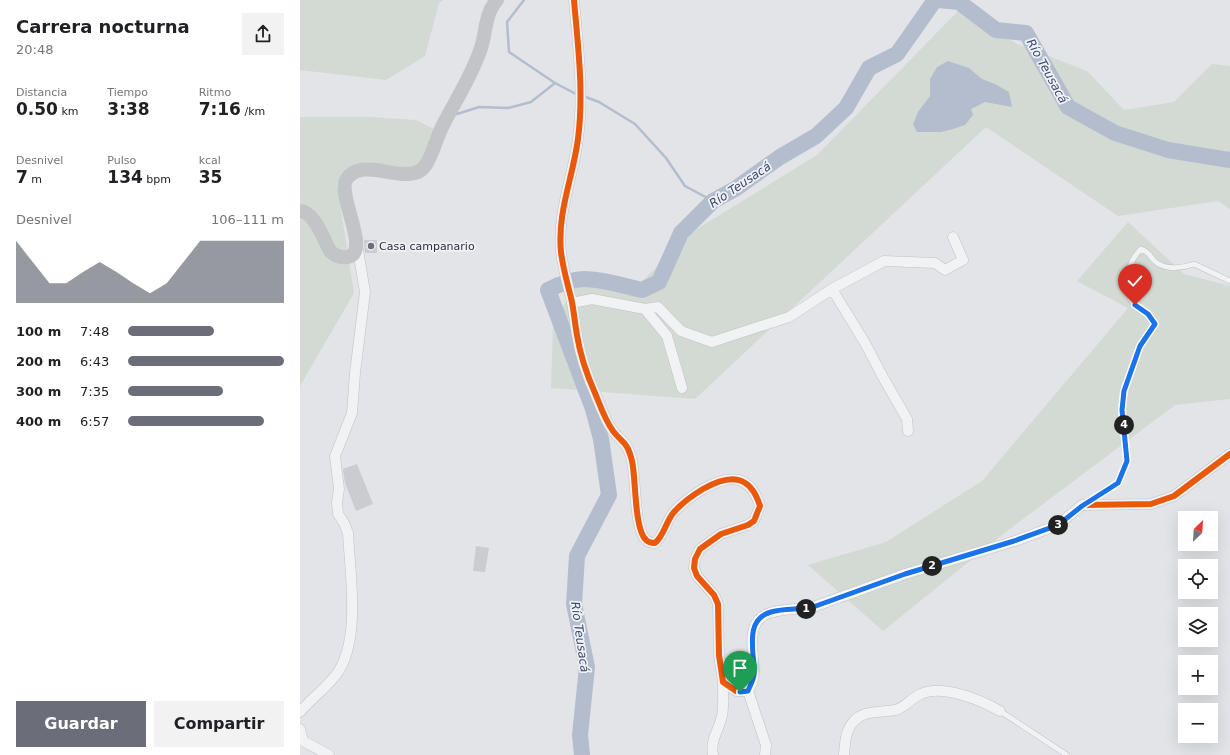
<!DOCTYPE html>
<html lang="es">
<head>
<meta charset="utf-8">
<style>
  :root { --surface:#fff; --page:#f2f2f2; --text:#202124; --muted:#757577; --accent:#6b6e79 }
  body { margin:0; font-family:"DejaVu Sans",sans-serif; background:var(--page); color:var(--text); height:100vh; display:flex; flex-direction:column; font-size:15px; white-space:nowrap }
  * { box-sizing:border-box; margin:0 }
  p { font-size:13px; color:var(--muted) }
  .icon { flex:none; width:22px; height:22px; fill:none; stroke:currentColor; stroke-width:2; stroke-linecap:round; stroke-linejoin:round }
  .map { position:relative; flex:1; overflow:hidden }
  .panel { display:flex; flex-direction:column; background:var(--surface); width:300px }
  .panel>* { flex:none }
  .needle { width:26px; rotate:25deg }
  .tools { position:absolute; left:878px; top:511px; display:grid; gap:8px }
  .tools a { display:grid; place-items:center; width:40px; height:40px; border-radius:0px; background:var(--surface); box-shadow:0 4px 16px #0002; font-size:20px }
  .pin { position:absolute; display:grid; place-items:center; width:34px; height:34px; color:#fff; margin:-41px -17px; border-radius:50% 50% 50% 0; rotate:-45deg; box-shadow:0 0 4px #0007 }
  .pin .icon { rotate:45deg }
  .km { position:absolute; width:20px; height:20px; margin:-10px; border-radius:50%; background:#222; color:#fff; font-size:11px; line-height:20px; text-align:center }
  .round { display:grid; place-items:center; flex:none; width:42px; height:42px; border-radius:0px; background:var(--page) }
  .summary { display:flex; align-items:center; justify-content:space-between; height:68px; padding:0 16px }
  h1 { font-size:18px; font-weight:600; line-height:30px }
  .figures { display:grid; grid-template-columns:repeat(3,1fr); gap:6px; height:68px; padding:4px 16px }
  .figures div { display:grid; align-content:center }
  .figures b { font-size:17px; font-weight:600 }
  .figures small { font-size:11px; font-weight:400 }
  .figures p { font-size:11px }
  .chart { height:112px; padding:8px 16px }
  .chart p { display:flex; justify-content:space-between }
  .chart svg { width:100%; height:72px; margin-top:4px; fill:var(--accent); opacity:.7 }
  .cta { display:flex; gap:8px; margin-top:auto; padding:8px 16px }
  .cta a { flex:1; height:46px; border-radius:0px; background:var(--accent); color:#fff; font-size:16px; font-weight:600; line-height:46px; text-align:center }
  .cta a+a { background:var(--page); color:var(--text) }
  ul { padding:0 16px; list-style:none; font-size:13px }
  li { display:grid; grid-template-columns:64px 48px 1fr; align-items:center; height:30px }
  li i { height:10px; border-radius:5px; background:var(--accent) }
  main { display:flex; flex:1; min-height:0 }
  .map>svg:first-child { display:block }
  .green { fill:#d2dad3 }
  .water { fill:#b4bdce }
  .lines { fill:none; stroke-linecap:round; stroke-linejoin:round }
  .stream { stroke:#b4bdce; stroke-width:2.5 }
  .river { stroke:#b4bdce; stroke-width:16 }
  .building { fill:#cbcccf }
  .lane-casing { stroke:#c1c2c5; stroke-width:6 }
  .street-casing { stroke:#c1c2c5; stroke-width:11 }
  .lane { stroke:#f1f2f4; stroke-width:5 }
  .street { stroke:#f1f2f4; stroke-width:10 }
  .secondary { stroke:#c3c4c8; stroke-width:14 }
  .cycleway-casing { stroke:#f0f2f6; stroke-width:8 }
  .cycleway { stroke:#e8590c; stroke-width:6 }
  .route-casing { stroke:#fff; stroke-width:8 }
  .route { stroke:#1a73e8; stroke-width:5 }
  .poi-dot { fill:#6b6e79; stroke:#f0f2f6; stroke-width:1.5 }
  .labels { text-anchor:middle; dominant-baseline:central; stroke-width:3.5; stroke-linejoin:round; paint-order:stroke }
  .poi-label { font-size:11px; fill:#2b2f3e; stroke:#f0f2f6; text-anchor:start }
  .water-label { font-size:12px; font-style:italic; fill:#3a496d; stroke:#f0f2f6 }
</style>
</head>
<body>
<main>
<section class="panel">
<div class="summary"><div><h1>Carrera nocturna</h1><p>20:48</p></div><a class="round"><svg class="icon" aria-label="share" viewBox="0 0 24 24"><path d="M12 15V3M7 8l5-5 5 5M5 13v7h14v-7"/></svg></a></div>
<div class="figures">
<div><p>Distancia</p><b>0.50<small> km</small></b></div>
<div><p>Tiempo</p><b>3:38</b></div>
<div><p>Ritmo</p><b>7:16<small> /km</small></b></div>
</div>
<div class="figures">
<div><p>Desnivel</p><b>7<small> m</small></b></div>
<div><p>Pulso</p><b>134<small> bpm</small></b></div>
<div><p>kcal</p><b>35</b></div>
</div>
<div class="chart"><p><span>Desnivel</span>106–111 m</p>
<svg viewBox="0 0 160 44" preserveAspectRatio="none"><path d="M0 44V6L10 19L20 32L30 32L40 25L50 19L60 25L70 32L80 38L90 32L100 19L110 6L120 6L130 6L140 6L150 6L160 6V44z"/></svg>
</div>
<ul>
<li><b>100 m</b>7:48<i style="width:55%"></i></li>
<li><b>200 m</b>6:43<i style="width:100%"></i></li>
<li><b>300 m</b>7:35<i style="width:61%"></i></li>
<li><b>400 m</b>6:57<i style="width:87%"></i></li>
</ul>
<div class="cta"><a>Guardar</a><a>Compartir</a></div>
</section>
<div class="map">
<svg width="930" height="755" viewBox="0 0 930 755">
  <rect width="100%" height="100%" fill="#e2e4e7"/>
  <path class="green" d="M0 0H143L139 3 125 56 86 80 0 70Z
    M662 7 715 43 787 71 824 110 874 102 912 64 930 66V209L918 201 818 216 686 127 395 399 251 388 253 326 280 275 338 285 397 229 517 155Z
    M0 117H71L116 120 138 131 123 166 110 173 50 168 37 184 54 293 0 386Z
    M828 222 884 274 930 286V399L875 405 707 531 583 631 508 565 586 542 682 481 828 308 777 281Z"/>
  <path class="water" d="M648 61 669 68 682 79 695 84 709 92 712 107 685 102 671 109 673 115 665 125 653 129 641 132H617L613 124 618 112 630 96V79L637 67Z"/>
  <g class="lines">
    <path class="stream" d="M224 0 207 22 209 52 255 83 278 95
      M283 96 299 102 335 124 366 158 385 186 413 201
      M157 114 179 107 208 108 231 102 255 83"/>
    <path class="river" d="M638 0 659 2 696 30 726 33 768 107 815 133 868 150 930 160
      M282 755 280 735 287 667 274 604 277 556 309 495 301 439 293 409 248 290C258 285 272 279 284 279 303 279 323 286 342 290L359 282 381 233 413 201 435 189 480 157 516 136 546 108 569 68 597 54 635 0"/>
  </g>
  <path class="building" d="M64 240H77V253H65Z
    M57 464 73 504 56 511 45 483 43 469Z
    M176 546 189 548 185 572 173 571Z"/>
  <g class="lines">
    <defs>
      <path id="lane" d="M787 503 818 483 827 461 822 411 824 391 840 346 855 324C853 321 851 316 848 314 844 310 839 308 835 305 820 290 827 263 841 249 852 253 849 258 857 263 867 270 883 268 894 264L930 281
        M700 711 767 755"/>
      <path id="street" d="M274 0C278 47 284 92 278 139 273 177 257 213 261 252 263 269 268 285 272 302 274 313 275 324 277 335 280 354 287 375 295 393 300 405 305 420 313 431 324 445 327 441 332 461 336 477 334 529 346 540 349 543 352 543 355 543 364 536 366 521 374 512 382 503 393 495 403 489 430 474 450 474 460 506L454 521 448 525 421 534 400 549 395 559 394 568 397 576 414 595 418 604 419 655 423 682 436 691H448C451 686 454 679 454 673 454 653 444 620 470 613 484 608 499 610 513 607L605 574 715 541 758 525 782 505 851 504 874 496 930 454
        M532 289 565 343 584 379 607 419 608 431
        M272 303 292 299 345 309 367 336 382 388
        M345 309 358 307 381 331 412 342 489 317 532 289 584 261 635 263 645 270 663 260 653 237
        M448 691 466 745 465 755
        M0 712C12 697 30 686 40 669 60 633 50 573 48 533L44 523 38 514 37 502 39 489 35 456 52 413 55 373 65 292 57 244
        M0 729 3 741 29 755
        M413 755C410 740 419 730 422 716 424 706 423 693 423 682
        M544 755C545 739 546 721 565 714 574 711 585 712 595 710 605 708 611 698 621 694 642 684 681 700 700 711"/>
    </defs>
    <use href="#lane" class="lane-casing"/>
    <use href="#street" class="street-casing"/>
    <use href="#lane" class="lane"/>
    <use href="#street" class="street"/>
    <path class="secondary" d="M0 211C14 211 24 240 30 251 35 256 40 258 47 257 72 253 37 196 46 180 63 153 108 189 125 166 133 155 136 139 142 127 155 101 172 76 181 48 186 33 185 13 197 0"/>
    <defs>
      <path id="cycleway" d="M274 0C278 47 284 92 278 139 273 177 257 213 261 252 263 269 268 285 272 302 274 313 275 324 277 335 280 354 287 375 295 393 300 405 305 420 313 431 324 445 327 441 332 461 336 477 334 529 346 540 349 543 352 543 355 543 364 536 366 521 374 512 382 503 393 495 403 489 430 474 450 474 460 506L454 521 448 525 421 534 400 549 395 559 394 568 397 576 414 595 418 604 419 655 423 682 436 691H448C451 686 454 679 454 673 454 653 444 620 470 613 484 608 499 610 513 607L605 574 715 541 758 525 782 505 851 504 874 496 930 454"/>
    </defs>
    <use href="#cycleway" class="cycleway-casing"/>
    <use href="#cycleway" class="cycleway"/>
  </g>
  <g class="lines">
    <defs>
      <path id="route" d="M440 692 448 691C450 686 454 679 454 674 455 653 443 620 471 612 485 608 499 610 513 607L605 574 714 541 758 525 782 506 818 483 827 461 822 410 824 391 840 346 855 324 848 314 835 305"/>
    </defs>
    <use href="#route" class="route-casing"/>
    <use href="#route" class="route"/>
  </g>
  <circle class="poi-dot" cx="71" cy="246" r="4"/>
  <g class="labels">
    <g class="poi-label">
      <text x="79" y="246">Casa campanario</text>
    </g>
    <g class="water-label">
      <text transform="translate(747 71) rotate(61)">Río Teusacá</text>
      <text transform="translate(440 185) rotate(-34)">Río Teusacá</text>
      <text transform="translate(280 637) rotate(82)">Río Teusacá</text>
    </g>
  </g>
</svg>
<div class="tools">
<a><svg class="needle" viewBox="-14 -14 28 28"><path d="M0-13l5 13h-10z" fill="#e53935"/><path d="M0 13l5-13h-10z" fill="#757577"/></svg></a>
<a><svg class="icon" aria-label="locate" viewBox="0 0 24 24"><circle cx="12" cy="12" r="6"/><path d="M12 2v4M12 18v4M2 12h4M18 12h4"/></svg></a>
<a><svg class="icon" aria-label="layers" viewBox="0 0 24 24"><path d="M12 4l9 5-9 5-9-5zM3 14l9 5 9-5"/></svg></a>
<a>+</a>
<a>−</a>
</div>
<div class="pin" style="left:440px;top:692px;background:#1e9e55"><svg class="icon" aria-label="arrive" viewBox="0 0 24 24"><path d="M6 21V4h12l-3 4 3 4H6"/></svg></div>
<div class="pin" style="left:835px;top:305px;background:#d93025"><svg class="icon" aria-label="check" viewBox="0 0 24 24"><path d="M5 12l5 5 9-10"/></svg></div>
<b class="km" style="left:506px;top:609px">1</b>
<b class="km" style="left:632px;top:566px">2</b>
<b class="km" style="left:758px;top:525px">3</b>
<b class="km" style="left:824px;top:425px">4</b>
</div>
</main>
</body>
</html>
